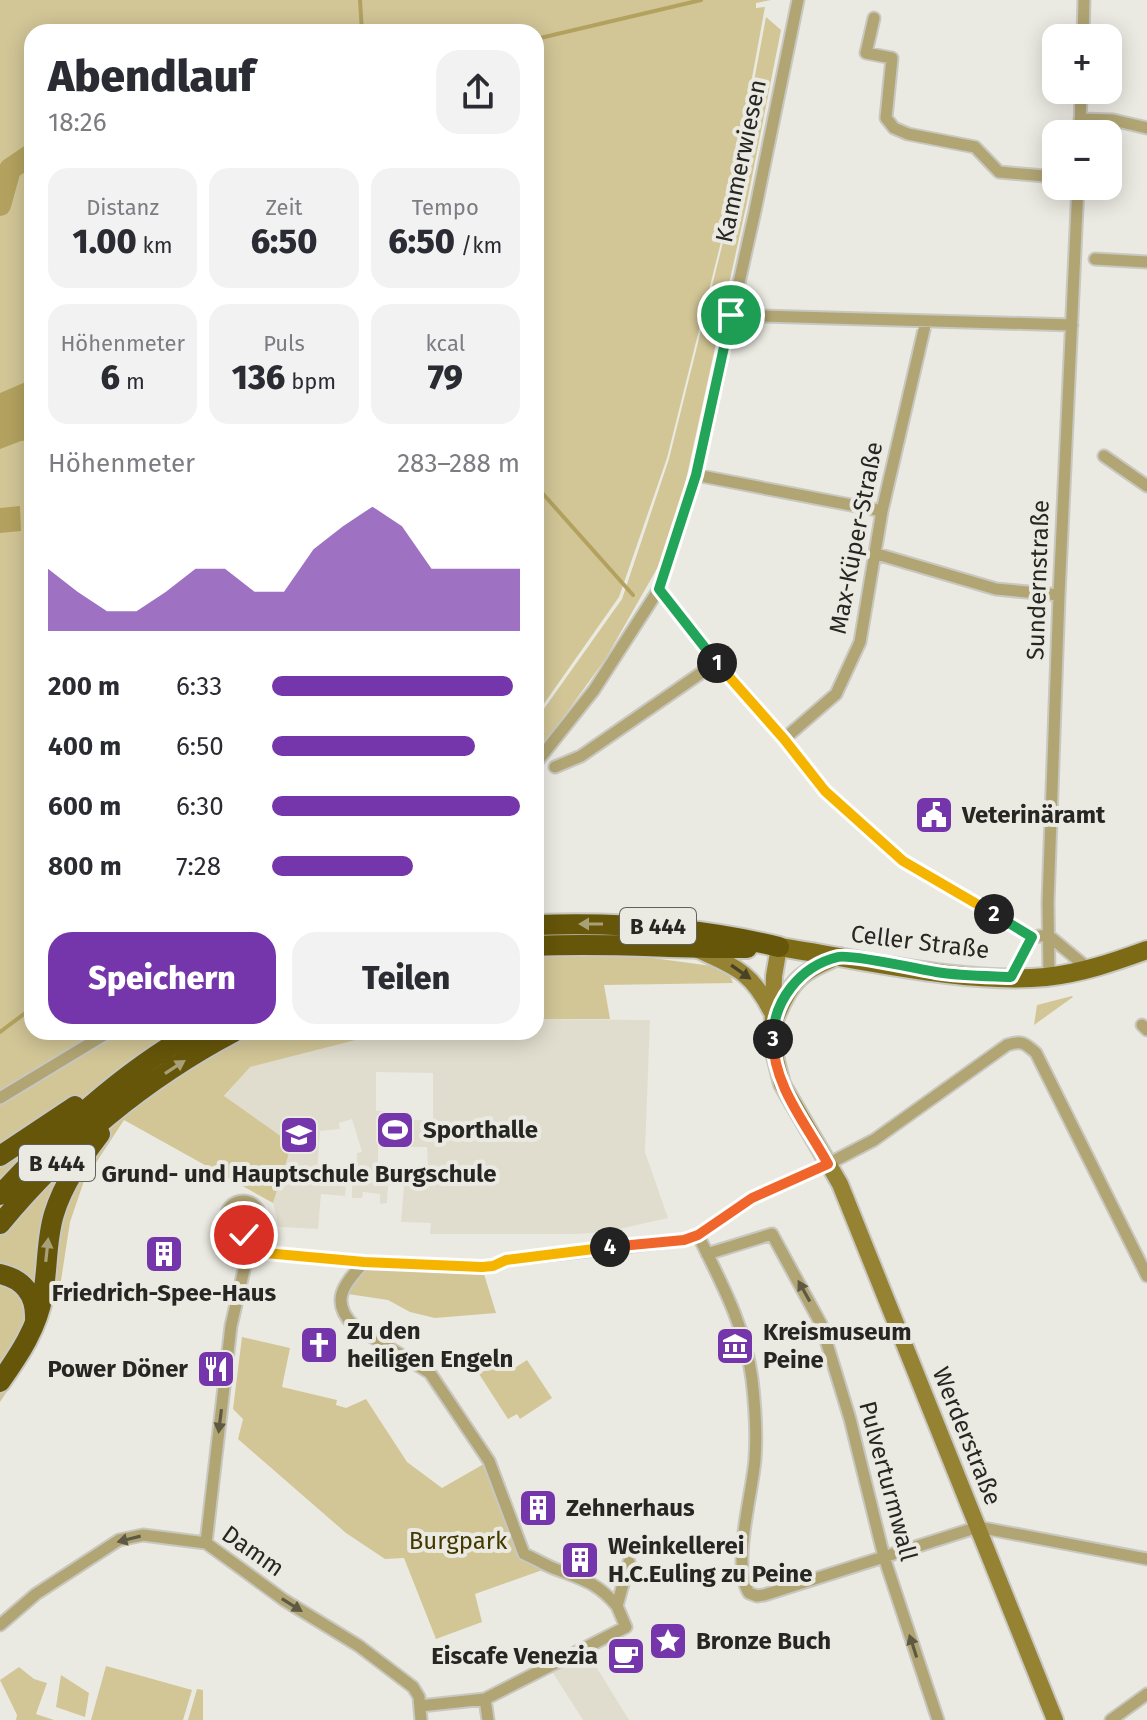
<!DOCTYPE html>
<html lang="de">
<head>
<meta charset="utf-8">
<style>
  :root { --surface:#fff; --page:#f2f2f3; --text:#2b2b33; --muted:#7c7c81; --accent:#7636ab }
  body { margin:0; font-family:"Fira Sans",sans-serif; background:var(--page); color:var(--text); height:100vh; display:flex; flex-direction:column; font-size:30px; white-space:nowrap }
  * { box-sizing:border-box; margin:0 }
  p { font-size:26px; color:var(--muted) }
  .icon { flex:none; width:44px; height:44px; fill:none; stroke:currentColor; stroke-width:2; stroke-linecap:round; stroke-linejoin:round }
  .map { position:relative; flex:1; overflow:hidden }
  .sheet { position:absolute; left:24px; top:24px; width:520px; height:1016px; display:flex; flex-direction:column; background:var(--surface); border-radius:24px; box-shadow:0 4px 20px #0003 }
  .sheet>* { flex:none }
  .controls { position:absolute; left:1042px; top:24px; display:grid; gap:16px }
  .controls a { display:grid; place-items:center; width:80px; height:80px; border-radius:16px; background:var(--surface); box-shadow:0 4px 20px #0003; font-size:40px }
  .pin { position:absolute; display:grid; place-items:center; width:68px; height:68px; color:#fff; margin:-34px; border:4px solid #fff; border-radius:50%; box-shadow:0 2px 8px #0007 }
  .km { position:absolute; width:40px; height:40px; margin:-20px; border-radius:50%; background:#222; color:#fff; font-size:22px; line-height:40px; text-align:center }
  .round { display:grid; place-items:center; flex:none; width:84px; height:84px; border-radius:24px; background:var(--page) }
  .head { display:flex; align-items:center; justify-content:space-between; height:136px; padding:0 24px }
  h1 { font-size:44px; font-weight:800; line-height:60px }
  .stats { display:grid; grid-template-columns:repeat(3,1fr); gap:12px; height:136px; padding:8px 24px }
  .stats div { display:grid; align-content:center; border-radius:20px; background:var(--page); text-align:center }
  .stats b { font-size:34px; font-weight:800 }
  .stats small { font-size:22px; font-weight:400 }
  .stats p { font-size:22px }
  .chart { height:224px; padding:16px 24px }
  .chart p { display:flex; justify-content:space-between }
  .chart svg { width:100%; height:144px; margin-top:8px; fill:var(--accent); opacity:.7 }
  .button { display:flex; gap:16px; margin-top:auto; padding:16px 24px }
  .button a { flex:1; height:92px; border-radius:24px; background:var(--accent); color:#fff; font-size:32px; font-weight:800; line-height:92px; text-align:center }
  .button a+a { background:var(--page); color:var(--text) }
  ul { padding:0 24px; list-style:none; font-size:26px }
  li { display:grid; grid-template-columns:128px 96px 1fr; align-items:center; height:60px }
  li i { height:20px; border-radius:10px; background:var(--accent) }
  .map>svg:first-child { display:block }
  .built { fill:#e1ddce; fill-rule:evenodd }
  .green { fill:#d2c697 }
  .water { fill:#b3a25f }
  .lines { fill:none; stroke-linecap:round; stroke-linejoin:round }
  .stream { stroke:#b3a25f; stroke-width:4 }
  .river { stroke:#b3a25f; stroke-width:22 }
  .street-casing { stroke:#c8c7c0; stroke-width:15 }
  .secondary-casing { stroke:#c8c7c0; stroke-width:20 }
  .primary-casing { stroke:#c8c7c0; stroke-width:22 }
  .highway-casing { stroke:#c8c7c0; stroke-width:24 }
  .street { stroke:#b1a574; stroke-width:11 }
  .secondary { stroke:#958233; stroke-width:16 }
  .primary { stroke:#7d6a14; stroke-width:18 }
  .highway { stroke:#66560a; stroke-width:20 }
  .oneway { fill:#a8a076 }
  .oneway2 { fill:#474228 }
  .oneway3 { fill:#5e5943 }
  .split-1-casing { stroke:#fff; stroke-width:16 }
  .split-2-casing { stroke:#fff; stroke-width:16 }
  .split-3-casing { stroke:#fff; stroke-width:16 }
  .split-4-casing { stroke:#fff; stroke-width:16 }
  .split-5-casing { stroke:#fff; stroke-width:16 }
  .split-1 { stroke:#22a559; stroke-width:10 }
  .split-2 { stroke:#f5b400; stroke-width:10 }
  .split-3 { stroke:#22a559; stroke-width:10 }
  .split-4 { stroke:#f0652b; stroke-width:10 }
  .split-5 { stroke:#f5b400; stroke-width:10 }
  .labels { text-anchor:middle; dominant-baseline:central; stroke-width:8; stroke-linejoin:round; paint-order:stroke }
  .shield { fill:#ebeae2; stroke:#61615c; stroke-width:2 }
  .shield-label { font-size:22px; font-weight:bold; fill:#262623 }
  .street-label { font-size:24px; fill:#262623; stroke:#ebeae2 }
  .poi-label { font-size:24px; font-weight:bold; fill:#262623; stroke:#ebeae2; text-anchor:start }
  .park-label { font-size:24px; fill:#443800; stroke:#ebeae2 }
</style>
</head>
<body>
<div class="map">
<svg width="1147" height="1720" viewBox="0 0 1147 1720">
  <rect width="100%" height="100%" fill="#ebeae2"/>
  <path class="built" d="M536 1019 650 1020 645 1152 668 1218 606 1232 577 1234H430L431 1223 401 1222 404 1186 388 1185 387 1203 380 1204V1194L363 1192 362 1198H352V1185L357 1175V1153L362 1152 352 1119 339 1123 340 1129 320 1131 317 1173 335 1174 339 1184 346 1187 345 1196 321 1194 318 1229 279 1227 273 1203 292 1144 224 1097 249 1067 387 1032H536ZM376 1072 433 1073V1120H405L404 1147H427L428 1168H378V1140L385 1139V1111H376Z
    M587 1652 629 1720H583L551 1670Z"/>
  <path class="green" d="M0 0H771L756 3V8L765 7 724 230 667 458 619 597 536 715V32H32V1032H387L250 1067 224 1096 292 1144 273 1203 124 1120 84 1181 70 1222 60 1287 33 1352 0 1402Z
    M766 17 781 30 747 202 680 507 659 565 606 658 536 755V720L622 599 669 459 726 230Z
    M578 948 727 968 733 983 604 985 610 1019H536V952Z
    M1072 996 1073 997 1034 1025 1037 1005Z
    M366 1267 484 1274 496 1313 435 1318 410 1312 388 1300 348 1294Z
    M242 1337 290 1348 282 1387 337 1400 336 1405 346 1408 366 1399 407 1462 442 1488 489 1461 524 1553 551 1567 475 1594 482 1622 436 1639 404 1558 385 1559 346 1533 238 1439 243 1419 233 1409Z
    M502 1360 510 1371 527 1360 552 1398 520 1419 517 1414 508 1419 479 1374Z
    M106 1666 192 1690 183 1720H91Z
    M19 1667 34 1679 47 1683 36 1714 54 1720H16L17 1715 0 1680Z
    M61 1675 89 1693 85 1717 56 1707Z
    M197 1689 203 1690V1720H188Z"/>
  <path class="water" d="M28 381H32V440L21 441 0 449V393Z
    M20 506 21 531 0 533V508Z"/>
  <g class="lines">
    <path class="stream" d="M360 0 362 32
      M536 39 701 0
      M536 486 633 595
      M0 1032 32 1008"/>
    <path class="river" d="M0 205 10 169 32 154"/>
    <defs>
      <path id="street" d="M874 18 866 53 892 58 886 118 894 128 908 134 975 147 999 172 1056 177
        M1083 38 1084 0
        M1080 119 1113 120 1147 128
        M1080 134 1081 90
        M1095 259 1147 262
        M731 315 1072 325
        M1104 456 1147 486
        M696 475 882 511
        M877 554 996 589 1059 595
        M659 589 717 662 784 739 825 791 903 861 1032 937 1048 935
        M784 739 836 694 860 642 882 511 926 321
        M536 763 594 690 659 589 696 475 755 211 798 0
        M555 767 581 756 717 662
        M1048 935 1090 970
        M1049 976 1048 902 1059 595 1078 186
        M1011 977 1032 937
        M1142 1025 1147 1030
        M0 1098 109 1032
        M226 1218a17 17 0 1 1 34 0a17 17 0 1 1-34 0Z
        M698 1235C721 1282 745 1326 752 1379 755 1405 757 1433 755 1459 753 1491 731 1566 749 1593L757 1596 764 1595 978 1527 1147 1559
        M254 1252 364 1262 482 1267 493 1266 506 1260 684 1240 698 1235 752 1198 828 1164 874 1140 1007 1045C1021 1040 1025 1043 1036 1053L1147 1276
        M707 1254 772 1234 821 1324 850 1419 884 1557 938 1720
        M364 1262C345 1284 329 1300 353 1325L430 1373 489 1461 524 1554C534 1558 543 1564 553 1568 581 1579 597 1582 617 1606
        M206 1543 231 1326 246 1261 254 1252
        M0 1625 36 1594 119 1540 143 1535 206 1543 284 1600 359 1646 413 1687 419 1697 421 1720
        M485 1699 488 1720
        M420 1706 485 1699 626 1627 617 1606 629 1562
        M1111 1720 1147 1694"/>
      <path id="secondary" d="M779 947 774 976 772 1044 782 1084 840 1184 1055 1720
        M696 949C735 967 751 971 771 1011
        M776 1018C792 978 801 973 840 956"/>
      <path id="primary" d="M779 947C860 959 965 985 1046 977 1082 973 1114 962 1147 950"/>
      <path id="highway" d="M536 925C619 922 698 927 779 947
        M536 946C607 942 676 949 747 948
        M0 1156 75 1106
        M0 1195C57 1133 121 1073 194 1032
        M0 1224C65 1146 145 1079 234 1032
        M0 1274C23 1279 36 1295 35 1319
        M0 1382C19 1355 38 1327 43 1294 48 1267 46 1240 54 1214 63 1184 81 1159 100 1134"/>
    </defs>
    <use href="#street" class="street-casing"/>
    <use href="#secondary" class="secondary-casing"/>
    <use href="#primary" class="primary-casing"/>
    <use href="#highway" class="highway-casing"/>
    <use href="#street" class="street"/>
    <use href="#secondary" class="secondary"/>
    <use href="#primary" class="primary"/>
    <use href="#highway" class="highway"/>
  </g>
  <defs><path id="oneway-solid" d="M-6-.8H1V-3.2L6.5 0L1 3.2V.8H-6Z" transform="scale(2)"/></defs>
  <g class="oneway">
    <use href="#oneway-solid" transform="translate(591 924) rotate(-180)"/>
    <use href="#oneway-solid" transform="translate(175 1067) rotate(-33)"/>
    <use href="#oneway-solid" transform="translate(47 1250) rotate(-84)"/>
  </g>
  <use class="oneway2" href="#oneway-solid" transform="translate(741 972) rotate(35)"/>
  <g class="oneway3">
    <use href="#oneway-solid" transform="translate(804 1291) rotate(-119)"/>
    <use href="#oneway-solid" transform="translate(220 1421) rotate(97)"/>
    <use href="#oneway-solid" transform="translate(129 1539) rotate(166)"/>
    <use href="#oneway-solid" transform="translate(292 1605) rotate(32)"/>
    <use href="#oneway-solid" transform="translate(913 1646) rotate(-108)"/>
  </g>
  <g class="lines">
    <defs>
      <path id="split-1" d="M717 663 659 589 696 475 731 315"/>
      <path id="split-2" d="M717 663 784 739 825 791 903 861 994 914"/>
      <path id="split-3" d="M773 1039C773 1001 800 966 838 957 851 954 918 969 936 972 961 976 986 976 1011 977L1032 937 994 914"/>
      <path id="split-4" d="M610 1247 684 1240 698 1235 752 1198 828 1164C807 1125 773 1086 773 1039"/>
      <path id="split-5" d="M244 1235 249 1234 254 1252 364 1262 482 1267 493 1266 506 1260 610 1247"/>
    </defs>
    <use href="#split-1" class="split-1-casing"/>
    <use href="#split-2" class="split-2-casing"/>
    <use href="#split-3" class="split-3-casing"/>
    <use href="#split-4" class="split-4-casing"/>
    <use href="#split-5" class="split-5-casing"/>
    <use href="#split-1" class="split-1"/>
    <use href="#split-2" class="split-2"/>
    <use href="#split-3" class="split-3"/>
    <use href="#split-4" class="split-4"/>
    <use href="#split-5" class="split-5"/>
  </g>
  <defs>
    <symbol id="civic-square" viewBox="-11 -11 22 22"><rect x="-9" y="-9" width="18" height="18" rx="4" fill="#7636ab" stroke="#ebeae2"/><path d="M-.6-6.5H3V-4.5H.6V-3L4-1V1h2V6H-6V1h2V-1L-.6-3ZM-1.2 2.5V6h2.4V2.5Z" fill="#fff"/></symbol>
    <symbol id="stadium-square" viewBox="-11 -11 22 22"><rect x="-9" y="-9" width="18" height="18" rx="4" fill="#7636ab" stroke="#ebeae2"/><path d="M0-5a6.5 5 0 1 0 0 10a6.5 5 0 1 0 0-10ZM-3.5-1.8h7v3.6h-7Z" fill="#fff"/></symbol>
    <symbol id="school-square" viewBox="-11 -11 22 22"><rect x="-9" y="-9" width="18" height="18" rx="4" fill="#7636ab" stroke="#ebeae2"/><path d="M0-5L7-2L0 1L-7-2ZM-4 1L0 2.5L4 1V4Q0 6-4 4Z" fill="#fff"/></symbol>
    <symbol id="building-square" viewBox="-11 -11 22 22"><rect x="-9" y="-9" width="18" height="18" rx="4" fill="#7636ab" stroke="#ebeae2"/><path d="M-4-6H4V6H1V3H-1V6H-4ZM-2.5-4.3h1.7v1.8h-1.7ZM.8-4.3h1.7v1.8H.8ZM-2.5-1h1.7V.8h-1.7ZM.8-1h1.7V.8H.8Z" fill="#fff"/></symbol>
    <symbol id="church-square" viewBox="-11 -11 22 22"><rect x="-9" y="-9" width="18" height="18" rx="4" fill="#7636ab" stroke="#ebeae2"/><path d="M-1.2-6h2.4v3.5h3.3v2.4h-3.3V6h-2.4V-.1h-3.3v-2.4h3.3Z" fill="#fff"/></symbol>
    <symbol id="museum-square" viewBox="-11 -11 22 22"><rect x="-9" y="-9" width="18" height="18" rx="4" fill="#7636ab" stroke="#ebeae2"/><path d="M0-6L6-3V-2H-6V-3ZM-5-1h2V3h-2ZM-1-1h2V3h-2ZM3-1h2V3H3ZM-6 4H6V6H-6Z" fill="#fff"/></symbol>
    <symbol id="restaurant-square" viewBox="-11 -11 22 22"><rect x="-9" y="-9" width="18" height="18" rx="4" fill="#7636ab" stroke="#ebeae2"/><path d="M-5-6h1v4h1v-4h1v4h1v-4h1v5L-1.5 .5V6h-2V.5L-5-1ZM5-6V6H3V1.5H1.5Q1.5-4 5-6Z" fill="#fff"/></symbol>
    <symbol id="sight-square" viewBox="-11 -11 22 22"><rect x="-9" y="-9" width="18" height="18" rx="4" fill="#7636ab" stroke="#ebeae2"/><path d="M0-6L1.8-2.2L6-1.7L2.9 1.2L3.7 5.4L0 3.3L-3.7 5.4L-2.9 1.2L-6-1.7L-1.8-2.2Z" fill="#fff"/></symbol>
    <symbol id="cafe-square" viewBox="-11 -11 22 22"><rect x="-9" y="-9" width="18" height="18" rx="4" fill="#7636ab" stroke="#ebeae2"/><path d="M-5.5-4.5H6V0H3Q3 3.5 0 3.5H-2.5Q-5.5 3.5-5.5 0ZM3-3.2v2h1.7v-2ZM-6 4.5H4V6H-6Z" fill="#fff"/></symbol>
  </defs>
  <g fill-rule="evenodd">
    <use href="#civic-square" x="912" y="793" width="44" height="44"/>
    <use href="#stadium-square" x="373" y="1108" width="44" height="44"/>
    <use href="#school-square" x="277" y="1113" width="44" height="44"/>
    <use href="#building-square" x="142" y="1232" width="44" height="44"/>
    <use href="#church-square" x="297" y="1323" width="44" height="44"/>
    <use href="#museum-square" x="713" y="1324" width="44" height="44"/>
    <use href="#restaurant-square" x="194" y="1347" width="44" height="44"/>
    <use href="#building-square" x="516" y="1486" width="44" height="44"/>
    <use href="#building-square" x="558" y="1538" width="44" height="44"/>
    <use href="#sight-square" x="646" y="1619" width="44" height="44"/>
    <use href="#cafe-square" x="604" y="1634" width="44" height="44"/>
  </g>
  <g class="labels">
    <g class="shield">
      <rect x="620" y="908" width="76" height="36" rx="6"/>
      <rect x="19" y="1145" width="76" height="36" rx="6"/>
    </g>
    <g class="shield-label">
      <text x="658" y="926">B 444</text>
      <text x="57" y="1163">B 444</text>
    </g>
    <g class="street-label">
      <text transform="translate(741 161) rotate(-78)">Kammerwiesen</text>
      <text transform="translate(856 538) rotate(-79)">Max-Küper-Straße</text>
      <text transform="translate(1038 580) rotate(-88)">Sundernstraße</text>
      <text transform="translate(920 942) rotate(7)">Celler Straße</text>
      <text transform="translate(967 1436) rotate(68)">Werderstraße</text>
      <text transform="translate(888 1481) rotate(75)">Pulverturmwall</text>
      <text transform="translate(253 1551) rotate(35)">Damm</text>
    </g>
    <g class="poi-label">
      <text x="962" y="815">Veterinäramt</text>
      <text x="423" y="1130">Sporthalle</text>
      <text x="299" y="1174" text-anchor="middle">Grund- und Hauptschule Burgschule</text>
      <text x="164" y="1293" text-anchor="middle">Friedrich-Spee-Haus</text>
      <text x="347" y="1331">Zu den<tspan x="347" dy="28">heiligen Engeln</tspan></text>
      <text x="763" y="1332">Kreismuseum<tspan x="763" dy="28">Peine</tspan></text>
      <text x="188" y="1369" text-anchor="end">Power Döner</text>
      <text x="566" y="1508">Zehnerhaus</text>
      <text x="608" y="1546">Weinkellerei<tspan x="608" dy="28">H.C.Euling zu Peine</tspan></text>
      <text x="696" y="1641">Bronze Buch</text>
      <text x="598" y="1656" text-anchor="end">Eiscafe Venezia</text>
    </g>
    <g class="park-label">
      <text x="458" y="1541">Burgpark</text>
    </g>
  </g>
</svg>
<div class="controls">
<a>+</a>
<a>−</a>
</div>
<div class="pin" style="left:731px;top:315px;background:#1e9e55"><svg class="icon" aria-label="arrive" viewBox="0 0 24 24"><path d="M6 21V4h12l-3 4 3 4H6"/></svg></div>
<div class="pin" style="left:244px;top:1235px;background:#d93025"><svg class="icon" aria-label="check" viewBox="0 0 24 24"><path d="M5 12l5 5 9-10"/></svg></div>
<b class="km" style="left:717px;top:663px">1</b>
<b class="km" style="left:994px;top:914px">2</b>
<b class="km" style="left:773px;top:1039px">3</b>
<b class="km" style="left:610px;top:1247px">4</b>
<section class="sheet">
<div class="head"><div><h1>Abendlauf</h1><p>18:26</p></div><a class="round"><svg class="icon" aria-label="share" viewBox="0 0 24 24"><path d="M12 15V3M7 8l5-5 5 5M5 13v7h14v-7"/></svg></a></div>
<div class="stats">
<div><p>Distanz</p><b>1.00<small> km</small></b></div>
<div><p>Zeit</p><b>6:50</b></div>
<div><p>Tempo</p><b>6:50<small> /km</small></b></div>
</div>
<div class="stats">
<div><p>Höhenmeter</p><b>6<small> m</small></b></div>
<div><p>Puls</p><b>136<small> bpm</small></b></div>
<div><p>kcal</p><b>79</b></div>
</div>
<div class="chart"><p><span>Höhenmeter</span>283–288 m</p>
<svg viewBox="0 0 160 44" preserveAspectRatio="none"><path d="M0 44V25L10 32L20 38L30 38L40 32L50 25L60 25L70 32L80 32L90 19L100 12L110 6L120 12L130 25L140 25L150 25L160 25V44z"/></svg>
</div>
<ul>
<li><b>200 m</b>6:33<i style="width:97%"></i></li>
<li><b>400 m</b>6:50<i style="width:82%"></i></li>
<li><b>600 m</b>6:30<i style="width:100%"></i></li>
<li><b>800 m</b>7:28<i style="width:57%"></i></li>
</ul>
<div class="button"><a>Speichern</a><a>Teilen</a></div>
</section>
</div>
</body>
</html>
